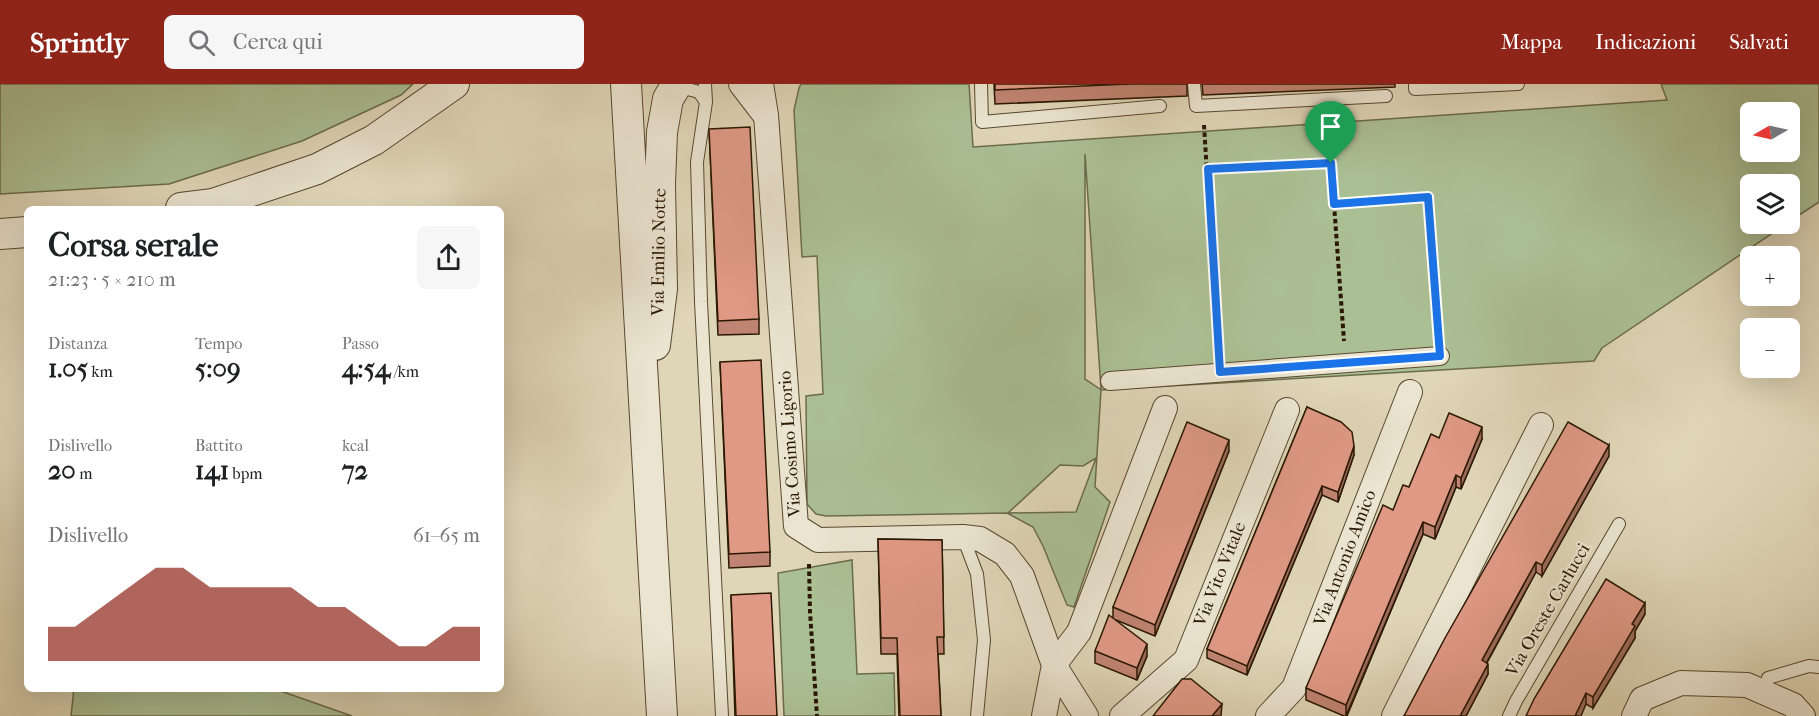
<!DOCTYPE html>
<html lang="it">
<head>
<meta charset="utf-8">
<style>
  :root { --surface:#fff; --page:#f6f6f6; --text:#202124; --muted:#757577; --accent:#8f2418 }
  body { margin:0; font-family:"IM FELL French Canon",serif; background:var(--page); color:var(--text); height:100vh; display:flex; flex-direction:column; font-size:22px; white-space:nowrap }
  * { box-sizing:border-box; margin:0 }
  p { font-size:20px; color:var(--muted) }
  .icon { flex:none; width:33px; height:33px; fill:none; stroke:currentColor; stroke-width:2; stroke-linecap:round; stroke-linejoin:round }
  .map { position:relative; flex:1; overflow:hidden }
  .details { position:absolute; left:24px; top:122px; width:480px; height:486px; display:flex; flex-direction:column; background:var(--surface); border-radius:9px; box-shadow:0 6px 24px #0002 }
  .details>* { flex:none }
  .needle { width:39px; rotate:261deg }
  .tools { position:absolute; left:1740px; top:18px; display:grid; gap:12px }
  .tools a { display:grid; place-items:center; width:60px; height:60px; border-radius:9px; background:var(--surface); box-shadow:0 6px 24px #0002; font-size:30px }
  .pin { position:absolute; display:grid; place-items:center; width:51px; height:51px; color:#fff; margin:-62px -26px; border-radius:50% 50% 50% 0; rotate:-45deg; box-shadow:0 0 6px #0007 }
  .pin .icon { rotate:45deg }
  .round { display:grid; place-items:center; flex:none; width:63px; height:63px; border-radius:9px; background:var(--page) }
  .head { display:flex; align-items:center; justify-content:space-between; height:102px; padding:0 24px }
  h1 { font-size:33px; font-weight:800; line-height:45px }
  .stats { display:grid; grid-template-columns:repeat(3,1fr); gap:9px; height:102px; padding:6px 24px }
  .stats div { display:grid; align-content:center }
  .stats b { font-size:26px; font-weight:800 }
  .stats small { font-size:16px; font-weight:400 }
  .stats p { font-size:16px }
  .chart { height:168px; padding:12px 24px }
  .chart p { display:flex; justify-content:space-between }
  .chart svg { width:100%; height:108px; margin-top:6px; fill:var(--accent); opacity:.7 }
  header { display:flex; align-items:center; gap:36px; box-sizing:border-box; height:84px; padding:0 30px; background:var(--accent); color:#fff }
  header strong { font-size:28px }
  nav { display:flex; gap:33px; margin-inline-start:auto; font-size:21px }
  .search { width:420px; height:54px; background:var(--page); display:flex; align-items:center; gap:15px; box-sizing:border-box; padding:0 21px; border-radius:9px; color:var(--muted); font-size:22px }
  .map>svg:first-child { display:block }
  .green { fill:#abbf94; stroke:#6b6c4b; stroke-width:1.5; fill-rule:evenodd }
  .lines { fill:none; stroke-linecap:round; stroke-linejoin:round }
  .service-casing { stroke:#58482f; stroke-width:14 }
  .pedestrian-casing { stroke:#58482f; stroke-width:20 }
  .minor-casing { stroke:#58482f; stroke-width:26 }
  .tertiary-casing { stroke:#58482f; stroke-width:32 }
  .path { stroke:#2b1802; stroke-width:4; stroke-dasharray:4.5 3; stroke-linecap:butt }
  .service { stroke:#eae4d0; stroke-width:12 }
  .pedestrian { stroke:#eae4d0; stroke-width:18 }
  .minor { stroke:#eae4d0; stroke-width:24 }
  .tertiary { stroke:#eae4d0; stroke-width:30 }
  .wall { fill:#c08472; stroke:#2b1802; stroke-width:1.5 }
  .shaded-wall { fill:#9c6b5d; stroke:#2b1802; stroke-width:1.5 }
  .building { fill:#df9985; stroke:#2b1802; stroke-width:1.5 }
  .route-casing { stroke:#fff; stroke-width:12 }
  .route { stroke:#1a73e8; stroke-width:8 }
  .labels { text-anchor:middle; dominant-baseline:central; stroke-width:4.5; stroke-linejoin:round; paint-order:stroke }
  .street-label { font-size:18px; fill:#2b1802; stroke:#eae4d0 }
</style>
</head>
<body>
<header>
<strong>Sprintly</strong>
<div class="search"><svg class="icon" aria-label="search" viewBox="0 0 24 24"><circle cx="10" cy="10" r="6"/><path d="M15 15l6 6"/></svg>Cerca qui</div>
<nav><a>Mappa</a><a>Indicazioni</a><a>Salvati</a></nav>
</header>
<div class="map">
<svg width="1819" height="632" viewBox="0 0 1819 632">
  <rect width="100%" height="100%" fill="#dfd6b7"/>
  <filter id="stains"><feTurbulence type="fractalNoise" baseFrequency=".00333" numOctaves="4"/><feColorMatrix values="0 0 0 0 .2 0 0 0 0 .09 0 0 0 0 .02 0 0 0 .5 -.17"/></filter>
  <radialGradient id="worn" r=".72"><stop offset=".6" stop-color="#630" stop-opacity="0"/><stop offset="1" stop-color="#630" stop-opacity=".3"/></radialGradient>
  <path class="green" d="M0 0H413L401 11 302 57 169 100 0 110Z
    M801 0H969L973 63 1667 16 1661 0H1819V118L1790 137V100H1750V140H1786L1602 264 1594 277 1101 306 1095 403 1110 418 1074 523 1067 521 1043 462 1033 443 1007 429 826 432 816 430 807 420 806 312 823 310 817 172 802 173 794 26 799 4ZM1750 28H1790V68H1750ZM1085 70 1101 305H1100L1085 295ZM1096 374 1076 428 1008 429 1060 381 1083 382Z
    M852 476 857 590 894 589 895 632H784L778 489Z
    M74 604 275 605 352 632H71Z"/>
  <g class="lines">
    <defs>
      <path id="service" d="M705 0 706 18 697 78 701 218 722 632
        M981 0 982 38 1160 22
        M1194 0 1196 22 1386 12
        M1415 0V5L1518 0
        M676 2 699 8 706 18
        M963 453 977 490 984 556 977 632
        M1764 608 1768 594 1809 582 1819 583
        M1509 632 1516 617 1619 440"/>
      <path id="pedestrian" d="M1110 297 1440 272"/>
      <path id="minor" d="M741 0 764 30
        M761 0 766 31 796 442 818 456 963 453 980 455 1005 470 1022 492 1054 581 1044 632
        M1086 632 1054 581 1079 548 1165 324
        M1122 632 1186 576 1287 326
        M1268 632 1294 604 1410 308
        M1394 632 1541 341
        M1634 632 1642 615 1681 599 1747 601 1793 621 1803 632"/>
      <path id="tertiary" d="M626 0 662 632
        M181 124 213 120 317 85 374 56 454 0
        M0 150 27 148
        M655 261 662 205 660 100 662 48 668 15 677 0"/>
    </defs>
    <use href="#service" class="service-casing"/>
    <use href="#pedestrian" class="pedestrian-casing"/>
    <use href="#minor" class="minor-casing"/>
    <use href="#tertiary" class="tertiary-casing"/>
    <path class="path" d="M1332 33 1331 79 1334 120 1428 113
      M1204 41 1218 267
      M1208 85 1331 79
      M1427 113 1438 250
      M1334 120 1344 257
      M809 480 810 528 817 632"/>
    <use href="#service" class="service"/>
    <use href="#pedestrian" class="pedestrian"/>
    <use href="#minor" class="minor"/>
    <use href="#tertiary" class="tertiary"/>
  </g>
  <path class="wall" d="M994 0H1187V12L995 20Z
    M1202 0H1395V3L1203 11Z
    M709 45 759 235V250L718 251Z
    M720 278 770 468V482L729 484Z
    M1307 323 1354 371 1338 418 1322 411 1247 591 1207 574V565Z
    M1439 354 1482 355 1461 405 1456 403 1435 455 1423 450 1347 632H1344L1306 616V604L1393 426 1409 403Z
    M1229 367 1155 552 1116 536 1147 572 1137 596 1095 579V567L1113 533V523Z
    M1609 372 1542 492 1536 488 1487 579 1488 590 1466 632H1404Z
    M878 455 942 456 944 570H938L941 632H899L897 570H881Z
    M731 511 777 632H735Z
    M1645 530 1635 547V554L1593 624 1586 620 1526 632Z"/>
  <path class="shaded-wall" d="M1482 343V355L1461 405V394Z
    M1229 356V367L1155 552V541Z
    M1609 361V372L1542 492V481Z
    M1354 362V371L1338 418V408Z
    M1456 391V403L1435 455V443Z
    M1322 402V411L1247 591V582Z
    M1423 438V450L1346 632V621Z
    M1536 478V488L1482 587V576Z
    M1645 519V530L1635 547V554L1593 624V613L1632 540Z
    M1147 560V572L1137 596V584Z
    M1488 580V590L1466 632H1460Z
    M1586 609V620L1581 632H1575Z
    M1222 620 1221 632H1212Z"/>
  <path class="building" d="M995 0H1129L995 6Z
    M750 43 759 235 718 237 709 45Z
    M761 276 770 468 729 470 720 278Z
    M1307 323 1341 338 1352 348 1354 362 1338 408 1322 402 1247 582 1207 565Z
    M1449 329 1482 343 1461 394 1456 391 1435 443 1423 438 1346 621 1306 604 1383 421 1393 426 1403 401 1409 403 1431 350 1439 354Z
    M1187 338 1229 356 1155 541 1113 523Z
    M1568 338 1609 361 1542 481 1536 478 1482 576 1488 580 1460 632H1404L1445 554Z
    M878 455 942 456 944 553H937L941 632H900L897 554H881Z
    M1606 495 1645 519 1632 540 1635 542 1593 613 1586 609 1575 632H1526L1534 615Z
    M771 509 777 632H736L731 511Z
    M1109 531 1147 560 1137 584 1095 567Z
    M1182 595H1191L1222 620 1212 632H1153Z"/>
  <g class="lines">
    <defs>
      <path id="route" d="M1331 79 1334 120 1428 113 1440 272 1220 288 1208 85Z"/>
    </defs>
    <use href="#route" class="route-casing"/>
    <use href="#route" class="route"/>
  </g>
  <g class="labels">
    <g class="street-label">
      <text transform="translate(659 168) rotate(-89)">Via Emilio Notte</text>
      <text transform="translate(790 360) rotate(-94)">Via Cosimo Ligorio</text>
      <text transform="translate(1345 474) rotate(-69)">Via Antonio Amico</text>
      <text transform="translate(1220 490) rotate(-68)">Via Vito Vitale</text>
      <text transform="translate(1548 526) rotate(-60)">Via Oreste Carlucci</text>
    </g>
  </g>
  <rect width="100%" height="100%" filter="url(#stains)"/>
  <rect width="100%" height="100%" fill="url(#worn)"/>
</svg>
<div class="tools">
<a><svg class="needle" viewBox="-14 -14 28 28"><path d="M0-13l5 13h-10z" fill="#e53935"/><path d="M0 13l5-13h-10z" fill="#757577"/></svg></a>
<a><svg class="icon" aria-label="layers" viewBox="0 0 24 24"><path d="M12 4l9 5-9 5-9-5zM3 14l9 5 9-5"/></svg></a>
<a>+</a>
<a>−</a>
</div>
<div class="pin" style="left:1331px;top:79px;background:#1e9e55"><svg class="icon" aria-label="arrive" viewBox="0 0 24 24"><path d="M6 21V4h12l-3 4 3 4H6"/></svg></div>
<section class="details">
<div class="head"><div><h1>Corsa serale</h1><p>21:23 · 5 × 210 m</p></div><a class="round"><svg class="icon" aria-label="share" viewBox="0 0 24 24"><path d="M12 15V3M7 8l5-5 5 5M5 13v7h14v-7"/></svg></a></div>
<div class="stats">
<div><p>Distanza</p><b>1.05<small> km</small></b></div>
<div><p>Tempo</p><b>5:09</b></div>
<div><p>Passo</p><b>4:54<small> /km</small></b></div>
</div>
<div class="stats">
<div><p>Dislivello</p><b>20<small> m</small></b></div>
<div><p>Battito</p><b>141<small> bpm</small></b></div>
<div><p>kcal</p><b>72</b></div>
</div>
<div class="chart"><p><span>Dislivello</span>61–65 m</p>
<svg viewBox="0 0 160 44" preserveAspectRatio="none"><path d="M0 44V30L10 30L20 22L30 14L40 6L50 6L60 14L70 14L80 14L90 14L100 22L110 22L120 30L130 38L140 38L150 30L160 30V44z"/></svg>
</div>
</section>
</div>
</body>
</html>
